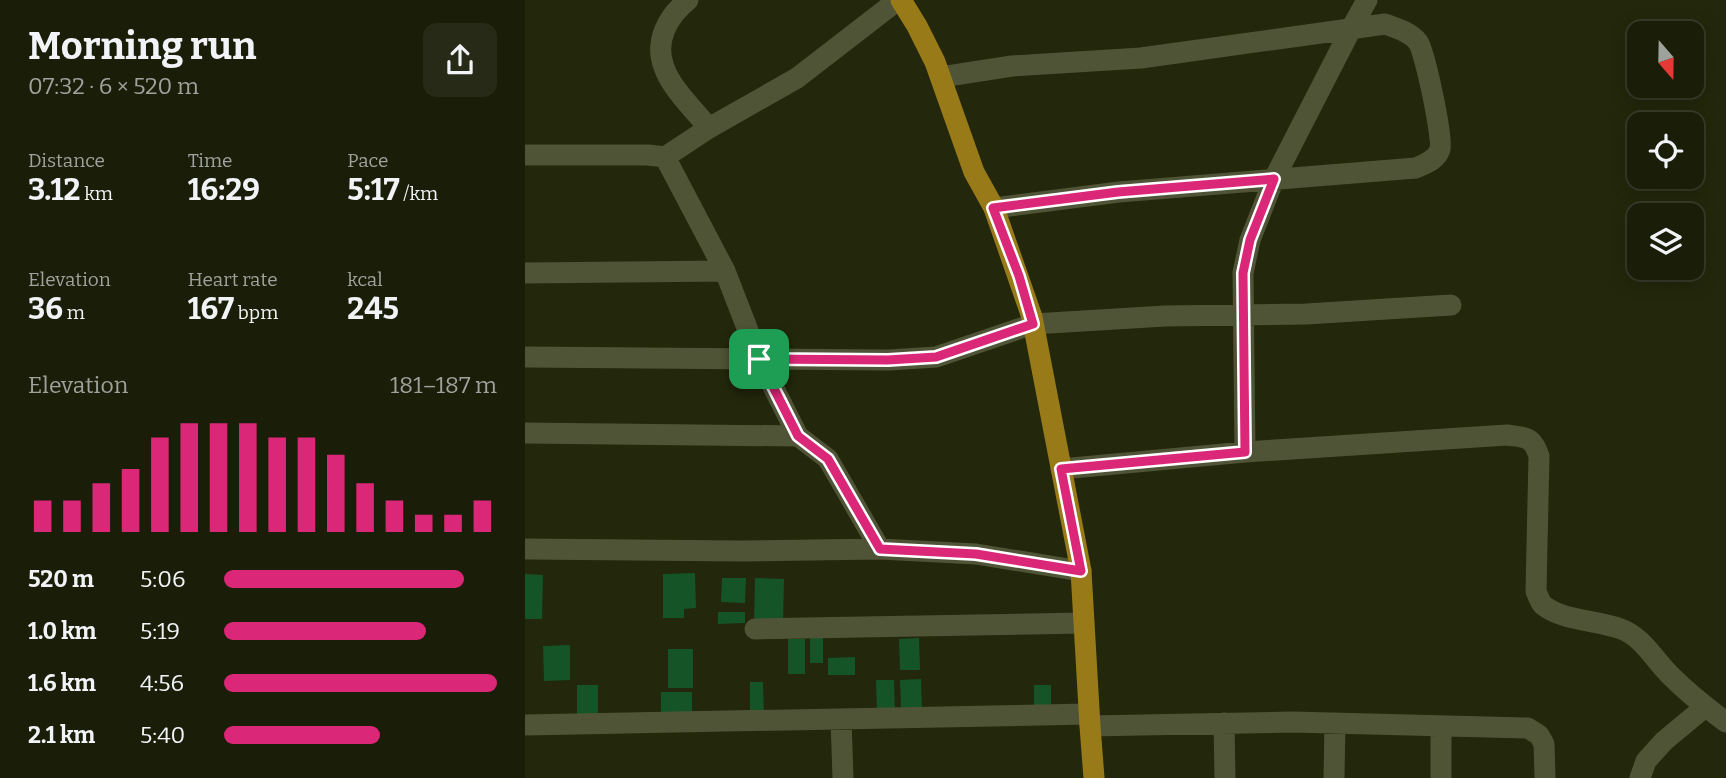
<!DOCTYPE html>
<html lang="en">
<head>
<meta charset="utf-8">
<style>
  :root { --surface:#1a1d08; --page:#272a16; --text:#f1f3f6; --muted:#9fa29c; --line:#383b29; --accent:#db2777 }
  body { margin:0; font-family:Bitter,serif; background:var(--page); color:var(--text); height:100vh; display:flex; flex-direction:column; font-size:26px; white-space:nowrap }
  * { box-sizing:border-box; margin:0 }
  p { font-size:23px; color:var(--muted) }
  .icon { flex:none; width:38px; height:38px; fill:none; stroke:currentColor; stroke-width:2; stroke-linecap:round; stroke-linejoin:round }
  .map { position:relative; flex:1; overflow:hidden }
  .drawer { display:flex; flex-direction:column; background:var(--surface); width:525px }
  .drawer>* { flex:none }
  .needle { width:46px; rotate:160deg }
  .controls { position:absolute; left:1102px; top:21px; display:grid; gap:14px }
  .controls a { display:grid; place-items:center; width:77px; height:77px; border-radius:14px; background:var(--surface); box-shadow:0 4px 18px #0003,0 0 0 2px var(--line); font-size:35px }
  .pin { position:absolute; display:grid; place-items:center; width:60px; height:60px; color:#fff; margin:-30px; border-radius:14px; box-shadow:0 4px 10px #0006 }
  .round { display:grid; place-items:center; flex:none; width:74px; height:74px; border-radius:14px; background:var(--page) }
  .head { display:flex; align-items:center; justify-content:space-between; height:119px; padding:0 28px }
  h1 { font-size:38px; font-weight:700; line-height:52px }
  .metrics { display:grid; grid-template-columns:repeat(3,1fr); gap:10px; height:119px; padding:7px 28px }
  .metrics div { display:grid; align-content:center }
  .metrics b { font-size:30px; font-weight:700 }
  .metrics small { font-size:19px; font-weight:400 }
  .metrics p { font-size:19px }
  .chart { height:196px; padding:14px 28px }
  .chart p { display:flex; justify-content:space-between }
  .chart svg { width:100%; height:126px; margin-top:7px; stroke:var(--accent); stroke-width:6 }
  ul { padding:0 28px; list-style:none; font-size:23px }
  li { display:grid; grid-template-columns:112px 84px 1fr; align-items:center; height:52px }
  li i { height:18px; border-radius:9px; background:var(--accent) }
  main { display:flex; flex:1; min-height:0 }
  .map>svg:first-child { display:block }
  .building { fill:#155427 }
  .lines { fill:none; stroke-linecap:round; stroke-linejoin:round }
  .minor { stroke:#4f5437; stroke-width:21 }
  .major { stroke:#987b18; stroke-width:21 }
  .route-casing { stroke:#fff; stroke-width:14 }
  .route { stroke:#db2777; stroke-width:9 }
</style>
</head>
<body>
<main>
<section class="drawer">
<div class="head"><div><h1>Morning run</h1><p>07:32 · 6 × 520 m</p></div><a class="round"><svg class="icon" aria-label="share" viewBox="0 0 24 24"><path d="M12 15V3M7 8l5-5 5 5M5 13v7h14v-7"/></svg></a></div>
<div class="metrics">
<div><p>Distance</p><b>3.12<small> km</small></b></div>
<div><p>Time</p><b>16:29</b></div>
<div><p>Pace</p><b>5:17<small> /km</small></b></div>
</div>
<div class="metrics">
<div><p>Elevation</p><b>36<small> m</small></b></div>
<div><p>Heart rate</p><b>167<small> bpm</small></b></div>
<div><p>kcal</p><b>245</b></div>
</div>
<div class="chart"><p><span>Elevation</span>181–187 m</p>
<svg viewBox="0 0 160 44" preserveAspectRatio="none"><path d="M5 44V33M15 44V33M25 44V27M35 44V22M45 44V11M55 44V6M65 44V6M75 44V6M85 44V11M95 44V11M105 44V17M115 44V27M125 44V33M135 44V38M145 44V38M155 44V33"/></svg>
</div>
<ul>
<li><b>520 m</b>5:06<i style="width:88%"></i></li>
<li><b>1.0 km</b>5:19<i style="width:74%"></i></li>
<li><b>1.6 km</b>4:56<i style="width:100%"></i></li>
<li><b>2.1 km</b>5:40<i style="width:57%"></i></li>
</ul>
</section>
<div class="map">
<svg width="1201" height="778" viewBox="0 0 1201 778">
  <rect width="100%" height="100%" fill="#23270b"/>
  <path class="building" d="M170 573 171 608 159 609V618H138V574Z
    M0 574 18 575 17 619H0Z
    M197 578H221L220 603 196 602Z
    M230 578 259 579 258 624 229 623Z
    M193 612H220V623L193 624Z
    M298 637V663H285V638Z
    M394 638 395 670H375L374 639Z
    M263 639H280V674H263Z
    M45 645V680L19 681 18 646Z
    M143 649H168V688H143Z
    M330 657V675H303V658Z
    M396 679 397 709H376L375 680Z
    M351 680H369L370 713H352Z
    M225 682H238L239 716H225Z
    M52 685H73V714H52Z
    M509 685H526V707H509Z
    M136 692H167V718H136Z"/>
  <g class="lines">
    <path class="minor" d="M163 0C143 16 129 41 139 67 145 87 171 112 184 128
      M416 77 487 66 616 58 860 24C871 28 885 32 893 42 900 52 918 138 915 149 912 160 900 164 891 168L594 192 469 208
      M0 155H123L140 157 200 271 234 359 273 436 303 459 355 549
      M140 157 184 128 272 78 373 0
      M0 273 200 271
      M0 357 364 360 411 357 508 324 640 316 781 314 926 305
      M0 433 273 436
      M720 452 718 273 725 240 749 179 826 29 842 0
      M536 469 720 452 982 435C1002 438 1007 436 1014 456L1011 591C1013 596 1015 602 1018 605 1037 621 1073 620 1096 629 1118 637 1130 661 1147 677 1164 694 1182 708 1201 722
      M0 549 217 551 355 549 451 554 556 571
      M230 629 559 623
      M316 719 318 778
      M699 723 700 778
      M0 725 564 714
      M565 726 767 722 1003 728 1014 735 1019 744 1020 778
      M916 726V778
      M809 778 810 723
      M1115 778 1121 761 1139 741 1180 707"/>
    <path class="major" d="M376 0 392 26 410 62 449 172 469 208 507 317 556 571 565 726 569 778"/>
  </g>
  <g class="lines">
    <defs>
      <path id="route" d="M749 179 725 240 718 273 720 452 536 469 556 571 451 554 355 549 303 459 273 436 234 359 363 360 411 357 508 324 494 276 468 208 593 192Z"/>
    </defs>
    <use href="#route" class="route-casing"/>
    <use href="#route" class="route"/>
  </g>
</svg>
<div class="controls">
<a><svg class="needle" viewBox="-14 -14 28 28"><path d="M0-13l5 13h-10z" fill="#e53935"/><path d="M0 13l5-13h-10z" fill="#9fa29c"/></svg></a>
<a><svg class="icon" aria-label="locate" viewBox="0 0 24 24"><circle cx="12" cy="12" r="6"/><path d="M12 2v4M12 18v4M2 12h4M18 12h4"/></svg></a>
<a><svg class="icon" aria-label="layers" viewBox="0 0 24 24"><path d="M12 4l9 5-9 5-9-5zM3 14l9 5 9-5"/></svg></a>
</div>
<div class="pin" style="left:234px;top:359px;background:#1e9e55"><svg class="icon" aria-label="arrive" viewBox="0 0 24 24"><path d="M6 21V4h12l-3 4 3 4H6"/></svg></div>
</div>
</main>
</body>
</html>
